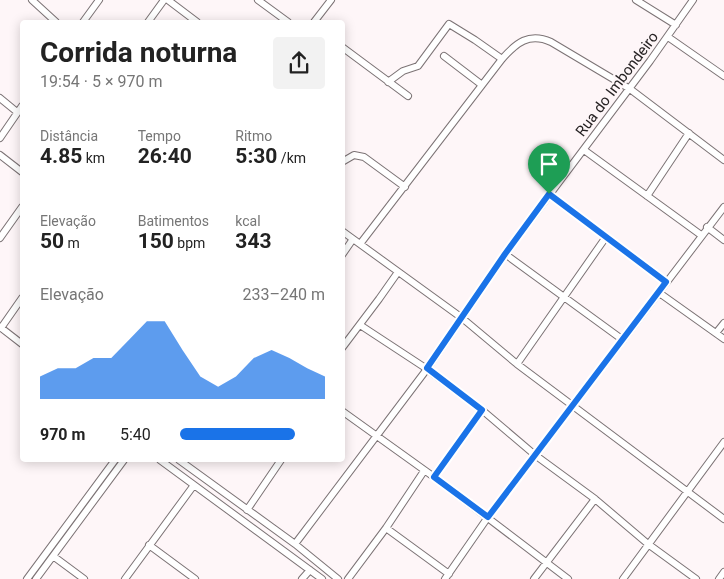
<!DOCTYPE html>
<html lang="pt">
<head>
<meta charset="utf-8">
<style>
  :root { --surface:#fff; --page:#f2f2f2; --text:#222; --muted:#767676; --accent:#1a73e8 }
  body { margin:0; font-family:Roboto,sans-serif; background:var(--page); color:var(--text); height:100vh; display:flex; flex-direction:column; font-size:19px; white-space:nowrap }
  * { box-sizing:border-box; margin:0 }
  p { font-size:16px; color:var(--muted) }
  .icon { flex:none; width:28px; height:28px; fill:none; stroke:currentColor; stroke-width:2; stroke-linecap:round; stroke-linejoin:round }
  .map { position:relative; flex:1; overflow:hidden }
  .side { position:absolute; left:20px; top:20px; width:325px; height:442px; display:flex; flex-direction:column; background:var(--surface); border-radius:5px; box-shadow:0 2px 12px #0003 }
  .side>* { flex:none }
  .pin { position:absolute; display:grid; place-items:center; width:42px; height:42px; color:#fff; margin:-51px -21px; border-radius:50% 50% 50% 0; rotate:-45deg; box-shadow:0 0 5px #0007 }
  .pin .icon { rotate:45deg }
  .round { display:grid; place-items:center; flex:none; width:52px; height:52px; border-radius:5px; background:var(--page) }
  .head { display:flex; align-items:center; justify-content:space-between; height:85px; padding:0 20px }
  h1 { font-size:28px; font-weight:700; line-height:38px }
  .metrics { display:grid; grid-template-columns:repeat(3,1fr); gap:8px; height:85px; padding:5px 20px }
  .metrics div { display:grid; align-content:center }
  .metrics b { font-size:21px; font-weight:700 }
  .metrics small { font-size:14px; font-weight:400 }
  .metrics p { font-size:14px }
  .chart { height:140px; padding:10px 20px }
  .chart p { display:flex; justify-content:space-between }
  .chart svg { width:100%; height:90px; margin-top:5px; fill:var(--accent); opacity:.7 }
  ul { padding:0 20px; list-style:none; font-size:16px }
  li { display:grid; grid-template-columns:80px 60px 1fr; align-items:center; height:38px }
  li i { height:12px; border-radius:6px; background:var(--accent) }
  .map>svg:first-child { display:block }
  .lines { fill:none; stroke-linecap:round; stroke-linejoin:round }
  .minor-casing { stroke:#7c7375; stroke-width:8 }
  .minor { stroke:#fff; stroke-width:6 }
  .route-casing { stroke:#fff; stroke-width:10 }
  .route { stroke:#1a73e8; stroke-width:6 }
  .labels { text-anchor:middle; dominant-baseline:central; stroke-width:4.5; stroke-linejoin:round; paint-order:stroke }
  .street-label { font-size:15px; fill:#282425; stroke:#fef6f8 }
</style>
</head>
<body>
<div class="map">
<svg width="724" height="579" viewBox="0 0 724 579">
  <rect width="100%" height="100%" fill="#fef6f8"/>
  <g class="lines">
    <defs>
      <path id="minor" d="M32 0 56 22
        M168 0 197 22
        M258 0 288 22
        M636 0 676 25
        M83 22 99 0
        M148 22 164 0
        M314 22 331 0
        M668 37 724 76
        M342 47 408 96
        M444 56 482 85
        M388 82 403 71 418 66 449 24 475 40 502 59
        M0 98 17 112
        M0 138 22 106
        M584 150 701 235
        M0 155 22 172
        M342 162 354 155 364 157 405 187
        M549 194 666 282
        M647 196 689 133
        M707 227 724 240
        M342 231 462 318 517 364 724 519
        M0 238 22 207
        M360 244 502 59C516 43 529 32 551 42L630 89 724 160
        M505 254 623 340
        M342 255 353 239
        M658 292 724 339
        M360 325 427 369 482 410 434 477
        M0 327 22 344
        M1 328 22 298
        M716 333 724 323
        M342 348 379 299 398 272
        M517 364 606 237
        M482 410 535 455 595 499 648 544 696 579
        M342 411 434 477 568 579
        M160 460 322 579
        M179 460 295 544 338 579
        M247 510 281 460
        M386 528 449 574
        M295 544 427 369 505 254 650 61 693 0
        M149 545 195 579
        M53 556 84 579
        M27 579 115 460
        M36 579 124 460
        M125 579 194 485
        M302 579 310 570
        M348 579 386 528 424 471
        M445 579 488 517 724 207
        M534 579 595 499
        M623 579 724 442
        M719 579 724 572"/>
    </defs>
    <use href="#minor" class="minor-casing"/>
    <use href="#minor" class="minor"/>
  </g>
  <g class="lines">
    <defs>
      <path id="route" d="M549 194 666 282 488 517 434 477 482 410 427 368 505 254Z"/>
    </defs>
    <use href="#route" class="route-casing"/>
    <use href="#route" class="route"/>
  </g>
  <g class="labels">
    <g class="street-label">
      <text transform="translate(617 84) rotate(-53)">Rua do Imbondeiro</text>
    </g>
  </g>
</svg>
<div class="pin" style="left:549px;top:194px;background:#1e9e55"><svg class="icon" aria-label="arrive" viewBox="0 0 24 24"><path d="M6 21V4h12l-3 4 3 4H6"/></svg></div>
<section class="side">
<div class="head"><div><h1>Corrida noturna</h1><p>19:54 · 5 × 970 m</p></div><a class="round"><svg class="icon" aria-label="share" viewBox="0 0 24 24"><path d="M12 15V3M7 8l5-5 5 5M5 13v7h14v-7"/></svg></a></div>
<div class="metrics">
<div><p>Distância</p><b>4.85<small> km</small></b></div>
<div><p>Tempo</p><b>26:40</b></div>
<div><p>Ritmo</p><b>5:30<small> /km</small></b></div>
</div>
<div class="metrics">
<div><p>Elevação</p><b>50<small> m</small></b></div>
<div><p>Batimentos</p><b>150<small> bpm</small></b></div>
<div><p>kcal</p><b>343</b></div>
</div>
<div class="chart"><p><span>Elevação</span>233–240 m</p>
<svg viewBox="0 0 160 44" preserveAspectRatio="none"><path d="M0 44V33L10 29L20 29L30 24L40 24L50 15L60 6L70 6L80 20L90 33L100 38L110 33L120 24L130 20L140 24L150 29L160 33V44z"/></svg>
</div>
<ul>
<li><b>970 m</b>5:40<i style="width:79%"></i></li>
</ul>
</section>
</div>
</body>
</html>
